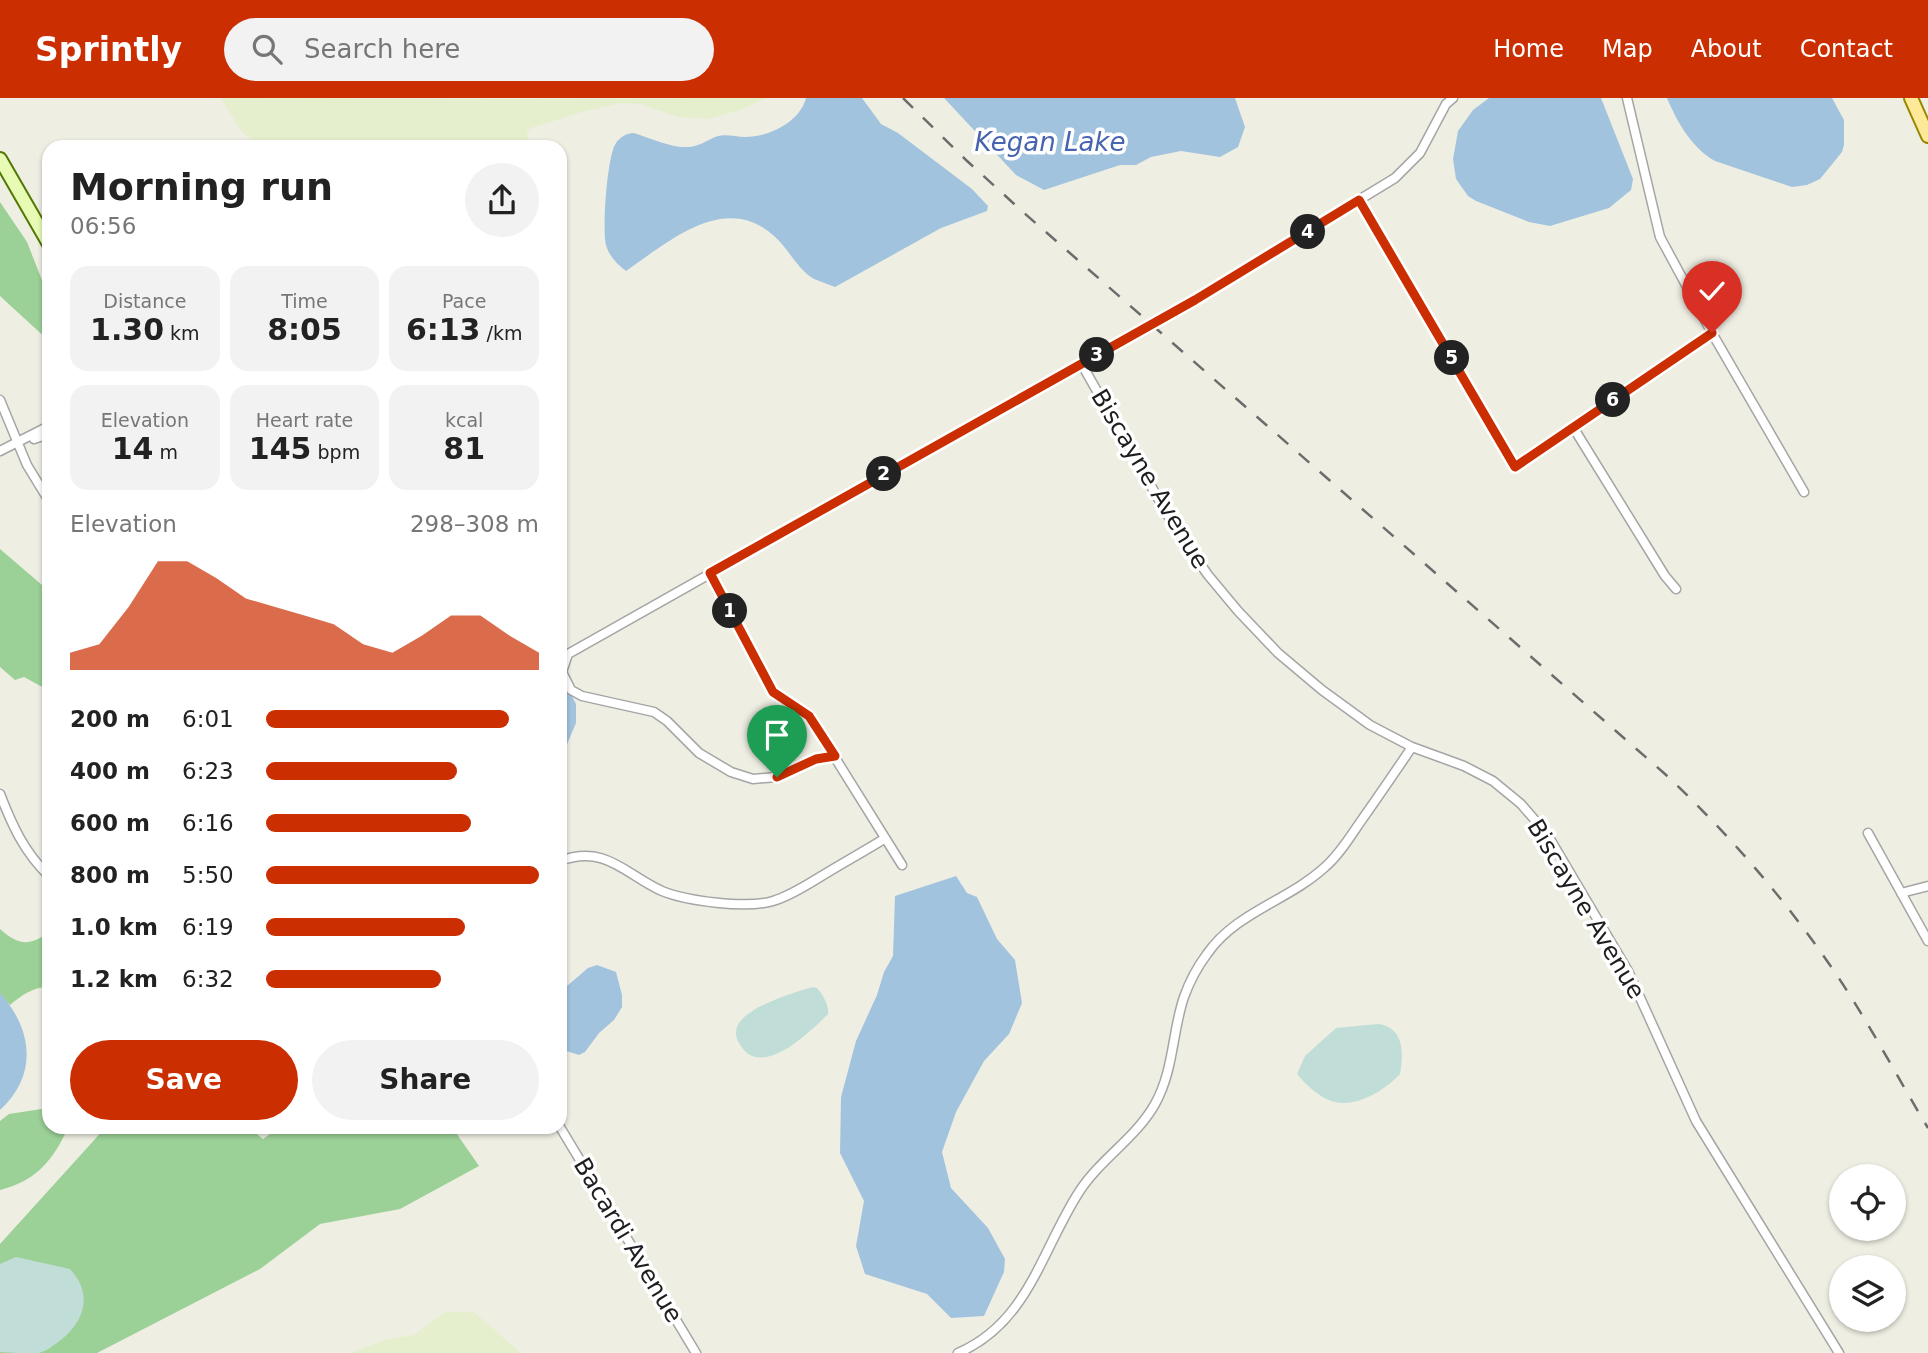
<!DOCTYPE html>
<html lang="en">
<head>
<meta charset="utf-8">
<style>
  :root { --surface:#fff; --page:#f2f2f2; --text:#222; --muted:#767676; --accent:#cb2e00 }
  body { margin:0; font-family:"DejaVu Sans",sans-serif; background:var(--page); color:var(--text); height:100vh; display:flex; flex-direction:column; font-size:26px; white-space:nowrap }
  * { box-sizing:border-box; margin:0 }
  p { font-size:23px; color:var(--muted) }
  .icon { flex:none; width:38px; height:38px; fill:none; stroke:currentColor; stroke-width:2; stroke-linecap:round; stroke-linejoin:round }
  .map { position:relative; flex:1; overflow:hidden }
  .panel { position:absolute; left:42px; top:42px; width:525px; height:994px; display:flex; flex-direction:column; background:var(--surface); border-radius:21px; box-shadow:0 2px 5px #0004 }
  .panel>* { flex:none }
  .fabs { position:absolute; left:1829px; top:1066px; display:grid; gap:14px }
  .fabs a { display:grid; place-items:center; width:77px; height:77px; border-radius:50%; background:var(--surface); box-shadow:0 2px 5px #0004; font-size:35px }
  .pin { position:absolute; display:grid; place-items:center; width:60px; height:60px; color:#fff; margin:-72px -30px; border-radius:50% 50% 50% 0; rotate:-45deg; box-shadow:0 0 7px #0007 }
  .pin .icon { rotate:45deg }
  .km { position:absolute; width:35px; height:35px; margin:-18px; border-radius:50%; background:#222; color:#fff; font-size:19px; line-height:35px; text-align:center }
  .round { display:grid; place-items:center; flex:none; width:74px; height:74px; border-radius:37px; background:var(--page) }
  .summary { display:flex; align-items:center; justify-content:space-between; height:119px; padding:0 28px }
  h1 { font-size:38px; font-weight:700; line-height:52px }
  .figures { display:grid; grid-template-columns:repeat(3,1fr); gap:10px; height:119px; padding:7px 28px }
  .figures div { display:grid; align-content:center; border-radius:18px; background:var(--page); text-align:center }
  .figures b { font-size:30px; font-weight:700 }
  .figures small { font-size:19px; font-weight:400 }
  .figures p { font-size:19px }
  .chart { height:196px; padding:14px 28px }
  .chart p { display:flex; justify-content:space-between }
  .chart svg { width:100%; height:126px; margin-top:7px; fill:var(--accent); opacity:.7 }
  .action { display:flex; gap:14px; margin-top:auto; padding:14px 28px }
  .action a { flex:1; height:80px; border-radius:42px; background:var(--accent); color:#fff; font-size:28px; font-weight:700; line-height:80px; text-align:center }
  .action a+a { background:var(--page); color:var(--text) }
  ul { padding:0 28px; list-style:none; font-size:23px }
  li { display:grid; grid-template-columns:112px 84px 1fr; align-items:center; height:52px }
  li i { height:18px; border-radius:9px; background:var(--accent) }
  header { display:flex; align-items:center; gap:42px; box-sizing:border-box; height:98px; padding:0 35px; background:var(--accent); color:#fff }
  header strong { font-size:33px }
  nav { display:flex; gap:38px; margin-inline-start:auto; font-size:24px }
  .search { width:490px; height:63px; background:var(--page); display:flex; align-items:center; gap:18px; box-sizing:border-box; padding:0 24px; border-radius:38px; color:var(--muted); font-size:26px }
  .map>svg:first-child { display:block }
  .farmland { fill:#e5efce }
  .forest { fill:#9bd097 }
  .wetland { fill:#c0ded7 }
  .water { fill:#a2c3de }
  .lines { fill:none; stroke-linecap:round; stroke-linejoin:round }
  .street-casing { stroke:#a5a5a5; stroke-width:11 }
  .secondary-casing { stroke:#507802; stroke-width:16 }
  .primary-casing { stroke:#978700; stroke-width:16 }
  .street { stroke:#fff; stroke-width:8 }
  .secondary { stroke:#e8fbb5; stroke-width:12 }
  .primary { stroke:#fee999; stroke-width:12 }
  .rail { stroke:#6c6c6c; stroke-width:2.5; stroke-dasharray:14 14; stroke-linecap:butt }
  .route-casing { stroke:#fff; stroke-width:14 }
  .route { stroke:#cb2e00; stroke-width:9 }
  .labels { text-anchor:middle; dominant-baseline:central; stroke-width:7; stroke-linejoin:round; paint-order:stroke }
  .street-label { font-size:24px; fill:#1e1e1e; stroke:#fff }
  .water-label { font-size:26px; font-style:italic; fill:#4764b0; stroke:#fff }
</style>
</head>
<body>
<header>
<strong>Sprintly</strong>
<div class="search"><svg class="icon" aria-label="search" viewBox="0 0 24 24"><circle cx="10" cy="10" r="6"/><path d="M15 15l6 6"/></svg>Search here</div>
<nav><a>Home</a><a>Map</a><a>About</a><a>Contact</a></nav>
</header>
<div class="map">
<svg width="1928" height="1255" viewBox="0 0 1928 1255">
  <rect width="100%" height="100%" fill="#efeee3"/>
  <path class="farmland" d="M221 0 520 1 766 0 743 11 709 21 678 19 640 6 621 5 582 14 531 30 527 34 528 41 535 49H268L257 46 241 33Z
    M445 1214H474L521 1255H351L384 1242 414 1237Z"/>
  <path class="forest" d="M0 104 27 144 49 200V243L0 198Z
    M0 451 49 493V605L46 591 24 579 15 582 0 569Z
    M0 831C18 847 29 849 49 834V889C35 888 20 898 10 907L0 896Z
    M48 1010 49 1029H61L65 1036C51 1065 33 1084 0 1092V1023L9 1016Z
    M106 1029H248L263 1041 280 1029H452L479 1068 400 1111 320 1126 260 1171 97 1255H0V1146Z"/>
  <path class="wetland" d="M813 889 817 890C823 897 829 907 828 916 810 934 760 984 739 945 735 939 735 931 739 925 750 908 794 894 813 889Z
    M1378 926C1404 929 1404 955 1400 976 1384 993 1355 1011 1331 1003 1319 999 1305 986 1297 976L1305 958 1336 930Z
    M16 1159 70 1171C95 1198 83 1226 57 1245 51 1249 45 1254 38 1255 27 1255 11 1255 0 1254V1166Z"/>
  <path class="water" d="M806 0H862L881 26 898 35 972 91 988 108 987 113 941 130 835 189C828 186 821 184 814 181 798 172 788 150 774 138 725 93 668 144 626 173 617 166 609 158 606 147 602 132 607 57 616 45 620 39 627 35 634 35 650 40 671 50 687 49 700 49 706 42 718 38 726 36 737 39 745 39 769 39 800 24 806 0Z
    M944 0H1235L1245 29 1238 49 1220 59 1181 53 1151 59 1136 67H1120L1044 92 1016 77Z
    M1489 0H1601L1633 81 1631 92 1609 110 1550 128 1529 124 1476 103 1468 98 1456 81 1453 61 1458 33 1473 12Z
    M1667 0H1832L1844 22V47L1842 54 1820 81 1807 87 1792 89 1715 63C1692 50 1677 24 1667 0Z
    M560 574 576 606V625L560 663Z
    M956 778 967 795 977 799 997 841 1015 862 1022 905 1009 936 984 963 956 1014 942 1054 951 1090 988 1130 1005 1161 1004 1174 984 1218 951 1220 927 1196 865 1176 856 1148 864 1103 840 1055 841 999 856 943 877 897 884 874 893 858 895 798Z
    M597 867 616 874 622 897V909L614 922 599 935 585 954 579 957 560 951V894L588 870Z
    M0 895C33 932 38 977 0 1012Z"/>
  <g class="lines">
    <defs>
      <path id="street" d="M1627 0 1660 139 1712 235 1804 394
        M1359 102 1515 369 1712 235
        M1081 265 1175 430 1208 477 1238 513 1278 555 1322 592 1370 627 1412 649 1464 668 1493 683 1521 706 1547 736 1628 873 1696 1023 1839 1255
        M0 302 27 367 49 403
        M1573 329 1665 478 1676 491
        M34 341 49 336
        M0 353 49 328
        M710 475 773 594 809 618 902 767
        M835 658 816 661 797 668 777 679 753 681 731 674 699 655 667 623 654 614 582 598 571 592 562 574 568 556 1195 202 1395 80 1420 55 1446 6 1453 0
        M0 696C12 727 24 754 49 778
        M1868 735 1928 843
        M560 763C605 746 625 776 662 793 687 803 746 811 773 803 790 798 805 788 820 779 841 766 863 754 884 741
        M1901 795 1928 788
        M560 1029 696 1255
        M958 1255C1028 1225 1041 1153 1079 1094 1100 1061 1136 1040 1155 1006 1174 972 1172 934 1184 899 1189 885 1198 868 1207 856 1236 814 1288 803 1325 769 1339 757 1350 739 1361 723 1378 699 1395 674 1412 649"/>
      <path id="secondary" d="M0 61 49 146"/>
      <path id="primary" d="M1911 0 1928 38"/>
    </defs>
    <use href="#street" class="street-casing"/>
    <use href="#secondary" class="secondary-casing"/>
    <use href="#primary" class="primary-casing"/>
    <use href="#street" class="street"/>
    <use href="#secondary" class="secondary"/>
    <use href="#primary" class="primary"/>
    <path class="rail" d="M903 0 966 62 1023 114 1665 676C1728 735 1783 799 1832 870 1867 921 1896 977 1928 1030"/>
  </g>
  <g class="lines">
    <defs>
      <path id="route" d="M777 679 816 661 835 658 809 618 773 594 710 475 1195 202 1359 102 1515 369 1712 235"/>
    </defs>
    <use href="#route" class="route-casing"/>
    <use href="#route" class="route"/>
  </g>
  <g class="labels">
    <g class="street-label">
      <text transform="translate(1150 381) rotate(59)">Biscayne Avenue</text>
      <text transform="translate(1586 811) rotate(59)">Biscayne Avenue</text>
      <text transform="translate(628 1142) rotate(59)">Bacardi Avenue</text>
    </g>
    <g class="water-label">
      <text x="1050" y="44">Kegan Lake</text>
    </g>
  </g>
</svg>
<div class="fabs">
<a><svg class="icon" aria-label="locate" viewBox="0 0 24 24"><circle cx="12" cy="12" r="6"/><path d="M12 2v4M12 18v4M2 12h4M18 12h4"/></svg></a>
<a><svg class="icon" aria-label="layers" viewBox="0 0 24 24"><path d="M12 4l9 5-9 5-9-5zM3 14l9 5 9-5"/></svg></a>
</div>
<div class="pin" style="left:777px;top:679px;background:#1e9e55"><svg class="icon" aria-label="arrive" viewBox="0 0 24 24"><path d="M6 21V4h12l-3 4 3 4H6"/></svg></div>
<div class="pin" style="left:1712px;top:235px;background:#d93025"><svg class="icon" aria-label="check" viewBox="0 0 24 24"><path d="M5 12l5 5 9-10"/></svg></div>
<b class="km" style="left:730px;top:513px">1</b>
<b class="km" style="left:884px;top:376px">2</b>
<b class="km" style="left:1097px;top:257px">3</b>
<b class="km" style="left:1308px;top:134px">4</b>
<b class="km" style="left:1452px;top:260px">5</b>
<b class="km" style="left:1613px;top:302px">6</b>
<section class="panel">
<div class="summary"><div><h1>Morning run</h1><p>06:56</p></div><a class="round"><svg class="icon" aria-label="share" viewBox="0 0 24 24"><path d="M12 15V3M7 8l5-5 5 5M5 13v7h14v-7"/></svg></a></div>
<div class="figures">
<div><p>Distance</p><b>1.30<small> km</small></b></div>
<div><p>Time</p><b>8:05</b></div>
<div><p>Pace</p><b>6:13<small> /km</small></b></div>
</div>
<div class="figures">
<div><p>Elevation</p><b>14<small> m</small></b></div>
<div><p>Heart rate</p><b>145<small> bpm</small></b></div>
<div><p>kcal</p><b>81</b></div>
</div>
<div class="chart"><p><span>Elevation</span>298–308 m</p>
<svg viewBox="0 0 160 44" preserveAspectRatio="none"><path d="M0 44V38L10 35L20 22L30 6L40 6L50 12L60 19L70 22L80 25L90 28L100 35L110 38L120 32L130 25L140 25L150 32L160 38V44z"/></svg>
</div>
<ul>
<li><b>200 m</b>6:01<i style="width:89%"></i></li>
<li><b>400 m</b>6:23<i style="width:70%"></i></li>
<li><b>600 m</b>6:16<i style="width:75%"></i></li>
<li><b>800 m</b>5:50<i style="width:100%"></i></li>
<li><b>1.0 km</b>6:19<i style="width:73%"></i></li>
<li><b>1.2 km</b>6:32<i style="width:64%"></i></li>
</ul>
<div class="action"><a>Save</a><a>Share</a></div>
</section>
</div>
</body>
</html>
